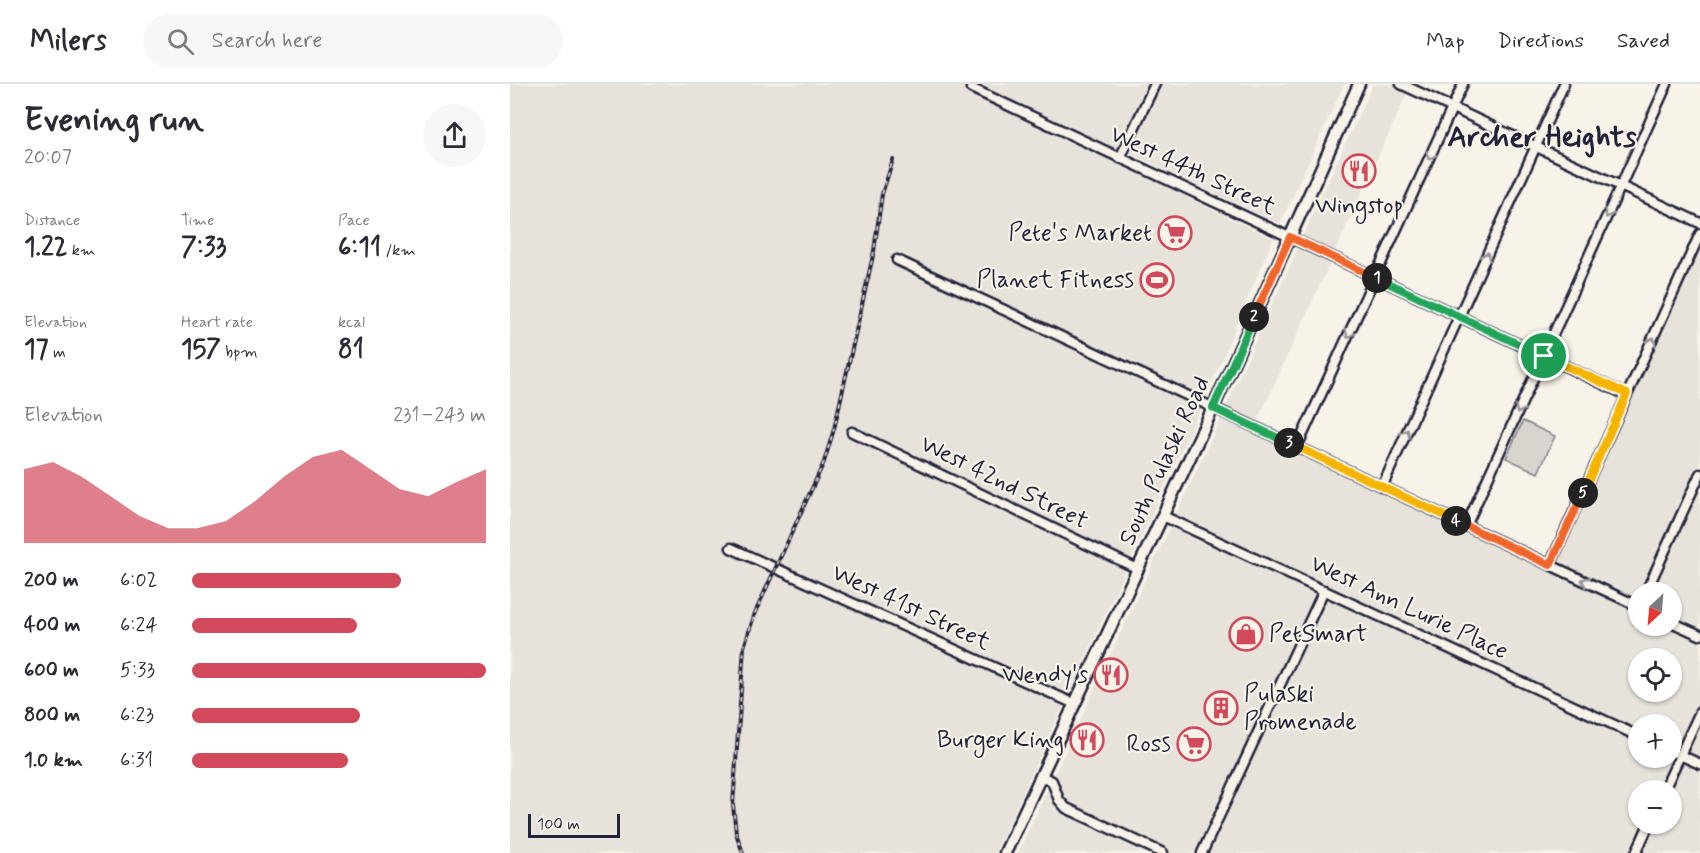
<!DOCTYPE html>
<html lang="en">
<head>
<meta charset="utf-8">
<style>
  :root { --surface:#fff; --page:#f7f7f7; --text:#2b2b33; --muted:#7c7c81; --line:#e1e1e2; --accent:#d1495b }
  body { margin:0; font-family:Mynerve,sans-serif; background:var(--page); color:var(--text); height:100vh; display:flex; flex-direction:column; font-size:22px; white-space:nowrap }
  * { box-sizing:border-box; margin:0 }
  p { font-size:20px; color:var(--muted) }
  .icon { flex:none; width:33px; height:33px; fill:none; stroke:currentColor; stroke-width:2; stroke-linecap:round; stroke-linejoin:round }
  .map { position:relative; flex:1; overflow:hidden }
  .sheet { display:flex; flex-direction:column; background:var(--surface); width:510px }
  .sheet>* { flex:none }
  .needle { width:39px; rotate:206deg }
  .controls { position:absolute; left:1118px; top:498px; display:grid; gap:12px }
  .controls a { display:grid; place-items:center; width:54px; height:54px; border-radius:50%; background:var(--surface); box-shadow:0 2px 4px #0004; font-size:30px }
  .scale { position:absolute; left:18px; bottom:15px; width:92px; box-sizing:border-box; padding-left:6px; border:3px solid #22223b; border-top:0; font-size:16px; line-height:21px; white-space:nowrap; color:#22223b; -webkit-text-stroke:4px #f7f3e8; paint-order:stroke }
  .pin { position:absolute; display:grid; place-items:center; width:51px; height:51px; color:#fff; margin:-26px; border:3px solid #fff; border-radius:50%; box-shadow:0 2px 6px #0007 }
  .km { position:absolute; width:30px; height:30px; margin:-15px; border-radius:50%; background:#222; color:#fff; font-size:16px; line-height:30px; text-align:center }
  .round { display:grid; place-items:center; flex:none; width:63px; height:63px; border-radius:32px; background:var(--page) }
  .headline { display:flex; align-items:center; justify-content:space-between; height:102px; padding:0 24px }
  h1 { font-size:33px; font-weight:700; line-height:45px }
  .stats { display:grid; grid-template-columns:repeat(3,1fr); gap:9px; height:102px; padding:6px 24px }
  .stats div { display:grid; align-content:center }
  .stats b { font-size:26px; font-weight:700 }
  .stats small { font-size:16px; font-weight:400 }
  .stats p { font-size:16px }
  .chart { height:168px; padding:12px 24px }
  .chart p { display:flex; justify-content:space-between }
  .chart svg { width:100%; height:108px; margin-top:6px; fill:var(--accent); opacity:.7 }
  ul { padding:0 24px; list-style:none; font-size:20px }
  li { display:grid; grid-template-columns:96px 72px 1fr; align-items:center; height:45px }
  li i { height:15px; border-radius:8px; background:var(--accent) }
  header { display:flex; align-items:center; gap:36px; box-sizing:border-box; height:84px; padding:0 30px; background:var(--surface); border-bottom:2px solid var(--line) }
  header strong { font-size:28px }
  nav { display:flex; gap:33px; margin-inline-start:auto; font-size:21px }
  .search { width:420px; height:54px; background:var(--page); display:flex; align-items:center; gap:15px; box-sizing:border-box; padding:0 21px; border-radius:33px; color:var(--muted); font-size:22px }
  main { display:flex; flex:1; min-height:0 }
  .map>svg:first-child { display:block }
  .built { fill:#e7e3db; fill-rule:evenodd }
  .green { fill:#d8d5cf; stroke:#7d7c85; stroke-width:1.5 }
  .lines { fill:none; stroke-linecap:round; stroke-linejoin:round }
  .minor-casing { stroke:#22223b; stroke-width:13 }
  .major-casing { stroke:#22223b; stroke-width:15 }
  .minor { stroke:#f7f3e8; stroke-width:8 }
  .major { stroke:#f7f3e8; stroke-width:10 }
  .rail-casing { stroke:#22223b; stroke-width:4 }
  .rail { stroke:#f7f3e8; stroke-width:1.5; stroke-dasharray:4.5; stroke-linecap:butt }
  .oneway { stroke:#97959a }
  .split-1-casing { stroke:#fff; stroke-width:12 }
  .split-2-casing { stroke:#fff; stroke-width:12 }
  .split-3-casing { stroke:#fff; stroke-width:12 }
  .split-4-casing { stroke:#fff; stroke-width:12 }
  .split-5-casing { stroke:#fff; stroke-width:12 }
  .split-6-casing { stroke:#fff; stroke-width:12 }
  .split-1 { stroke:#22a559; stroke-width:8 }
  .split-2 { stroke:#f0652b; stroke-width:8 }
  .split-3 { stroke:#22a559; stroke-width:8 }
  .split-4 { stroke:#f5b400; stroke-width:8 }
  .split-5 { stroke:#f0652b; stroke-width:8 }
  .split-6 { stroke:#f5b400; stroke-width:8 }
  .labels { text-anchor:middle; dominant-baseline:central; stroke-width:4.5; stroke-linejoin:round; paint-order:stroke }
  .street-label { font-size:24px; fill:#22223b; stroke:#f7f3e8 }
  .poi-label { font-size:24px; fill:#22223b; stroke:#f7f3e8; text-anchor:end }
  .district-label { font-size:30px; font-weight:bold; fill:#22223b; stroke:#f7f3e8 }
</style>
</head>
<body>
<header>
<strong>Milers</strong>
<div class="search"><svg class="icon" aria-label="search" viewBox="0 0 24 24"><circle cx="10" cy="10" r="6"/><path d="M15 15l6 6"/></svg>Search here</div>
<nav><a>Map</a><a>Directions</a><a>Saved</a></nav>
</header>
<main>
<section class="sheet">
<div class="headline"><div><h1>Evening run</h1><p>20:07</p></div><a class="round"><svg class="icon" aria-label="share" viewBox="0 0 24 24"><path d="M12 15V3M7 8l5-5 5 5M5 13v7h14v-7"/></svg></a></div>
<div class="stats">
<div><p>Distance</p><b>1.22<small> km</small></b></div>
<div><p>Time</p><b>7:33</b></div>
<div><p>Pace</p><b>6:11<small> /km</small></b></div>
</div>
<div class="stats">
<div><p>Elevation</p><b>17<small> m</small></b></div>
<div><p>Heart rate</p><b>157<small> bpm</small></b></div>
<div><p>kcal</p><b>81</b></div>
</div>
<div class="chart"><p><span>Elevation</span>231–243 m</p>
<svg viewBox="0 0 160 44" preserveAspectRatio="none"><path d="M0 44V14L10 11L20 17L30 25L40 33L50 38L60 38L70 35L80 27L90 17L100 9L110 6L120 14L130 22L140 25L150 19L160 14V44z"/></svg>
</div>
<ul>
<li><b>200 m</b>6:02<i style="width:71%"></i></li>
<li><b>400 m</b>6:24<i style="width:56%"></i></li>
<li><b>600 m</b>5:33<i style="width:100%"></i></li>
<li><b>800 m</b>6:23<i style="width:57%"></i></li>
<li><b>1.0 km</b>6:31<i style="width:53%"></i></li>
</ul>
</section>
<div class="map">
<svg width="1190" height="769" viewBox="0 0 1190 769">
  <rect width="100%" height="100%" fill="#f7f3e8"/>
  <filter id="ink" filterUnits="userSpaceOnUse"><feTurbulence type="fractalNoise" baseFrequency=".0167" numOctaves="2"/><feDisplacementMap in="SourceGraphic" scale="12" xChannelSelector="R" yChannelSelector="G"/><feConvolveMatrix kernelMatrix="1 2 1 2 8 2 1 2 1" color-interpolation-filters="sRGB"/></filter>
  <g filter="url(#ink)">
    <path class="built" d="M0 0H834L770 140 617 68 610 81 763 155 695 315 585 263 581 272 691 324 485 769H0Z
      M863 0H884L898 7 824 170 792 154Z
      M1190 163V769H508L711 334 1042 487ZM1128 508H1161V542H1128ZM1128 574H1161V608H1128ZM1128 640H1161V674H1128ZM1128 706H1161V740H1128Z
      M788 164 821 177 747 338 715 324Z"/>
    <path class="green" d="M1013 337 1045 352 1028 389 996 374Z"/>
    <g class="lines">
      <defs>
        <path id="minor" d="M891 0 1190 139
          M461 4 1117 311
          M610 74 645 0
          M387 176 1128 522
          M342 348 628 485
          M787 363 953 0
          M872 403 1054 0
          M653 432 1128 652
          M956 442 1157 0
          M221 464 565 620
          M1040 481 1190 150
          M1136 508 1190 390
          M1161 538 1190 551
          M1161 667 1190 680
          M531 692 542 697 549 716 556 724 653 769
          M1154 706 1190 628
          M692 769 814 506
          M1126 769 1139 740"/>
        <path id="major" d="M495 769 703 324 849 0"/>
      </defs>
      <use href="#minor" class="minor-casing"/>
      <use href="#major" class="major-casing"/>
      <use href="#minor" class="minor"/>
      <use href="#major" class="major"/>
      <defs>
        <path id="rail" d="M233 769 226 749 223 721 234 563 245 529 314 378 324 345 364 167 372 110 383 76"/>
      </defs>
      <use href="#rail" class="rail-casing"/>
      <use href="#rail" class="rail"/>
    </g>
    <defs><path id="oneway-chevron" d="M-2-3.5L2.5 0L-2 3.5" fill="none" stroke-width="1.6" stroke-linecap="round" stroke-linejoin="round" transform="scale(1.5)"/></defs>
    <g class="oneway">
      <use href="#oneway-chevron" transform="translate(920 72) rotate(115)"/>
      <use href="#oneway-chevron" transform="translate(1098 130) rotate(115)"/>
      <use href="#oneway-chevron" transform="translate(976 172) rotate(-66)"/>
      <use href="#oneway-chevron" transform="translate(839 250) rotate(115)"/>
      <use href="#oneway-chevron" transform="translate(1142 257) rotate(-66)"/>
      <use href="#oneway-chevron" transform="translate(1009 326) rotate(114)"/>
      <use href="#oneway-chevron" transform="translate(896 349) rotate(-66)"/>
      <use href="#oneway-chevron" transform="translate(1075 497) rotate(-155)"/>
    </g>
  </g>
  <g class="lines" filter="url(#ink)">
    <defs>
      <path id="split-1" d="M867 194 1034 272"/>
      <path id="split-2" d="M744 233 780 153 867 194"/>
      <path id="split-3" d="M744 233 703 324 779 359"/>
      <path id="split-4" d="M779 359 946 437"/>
      <path id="split-5" d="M946 437 1040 481 1073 409"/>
      <path id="split-6" d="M1034 272 1117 310 1073 409"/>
    </defs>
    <use href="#split-1" class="split-1-casing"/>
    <use href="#split-2" class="split-2-casing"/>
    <use href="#split-3" class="split-3-casing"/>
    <use href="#split-4" class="split-4-casing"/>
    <use href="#split-5" class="split-5-casing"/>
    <use href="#split-6" class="split-6-casing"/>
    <use href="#split-1" class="split-1"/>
    <use href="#split-2" class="split-2"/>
    <use href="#split-3" class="split-3"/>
    <use href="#split-4" class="split-4"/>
    <use href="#split-5" class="split-5"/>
    <use href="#split-6" class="split-6"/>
  </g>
  <defs>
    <symbol id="restaurant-ring" viewBox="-11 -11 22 22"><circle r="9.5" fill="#f7f3e8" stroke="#d1495b" stroke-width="1.5"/><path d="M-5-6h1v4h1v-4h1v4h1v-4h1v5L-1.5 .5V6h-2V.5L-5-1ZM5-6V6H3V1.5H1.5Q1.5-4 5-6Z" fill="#d1495b"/></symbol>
    <symbol id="supermarket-ring" viewBox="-11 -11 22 22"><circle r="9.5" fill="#f7f3e8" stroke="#d1495b" stroke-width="1.5"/><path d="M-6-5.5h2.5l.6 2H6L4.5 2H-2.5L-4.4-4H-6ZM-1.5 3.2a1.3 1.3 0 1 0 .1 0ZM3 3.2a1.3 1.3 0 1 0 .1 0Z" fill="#d1495b"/></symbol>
    <symbol id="stadium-ring" viewBox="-11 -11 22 22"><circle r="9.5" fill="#f7f3e8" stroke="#d1495b" stroke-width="1.5"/><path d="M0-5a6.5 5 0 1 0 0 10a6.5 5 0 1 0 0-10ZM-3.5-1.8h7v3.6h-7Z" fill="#d1495b"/></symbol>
    <symbol id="shop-ring" viewBox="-11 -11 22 22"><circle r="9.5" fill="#f7f3e8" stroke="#d1495b" stroke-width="1.5"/><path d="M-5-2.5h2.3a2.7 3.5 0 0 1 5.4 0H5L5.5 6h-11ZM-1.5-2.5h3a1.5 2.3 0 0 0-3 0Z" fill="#d1495b"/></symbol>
    <symbol id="building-ring" viewBox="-11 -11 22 22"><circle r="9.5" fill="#f7f3e8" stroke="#d1495b" stroke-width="1.5"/><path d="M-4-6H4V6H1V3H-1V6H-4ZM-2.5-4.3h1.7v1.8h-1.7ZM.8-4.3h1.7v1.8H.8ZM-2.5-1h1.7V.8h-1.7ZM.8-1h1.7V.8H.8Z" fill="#d1495b"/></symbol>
  </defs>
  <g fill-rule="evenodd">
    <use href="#restaurant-ring" x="830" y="68" width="38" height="38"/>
    <use href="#supermarket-ring" x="646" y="130" width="38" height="38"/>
    <use href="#stadium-ring" x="628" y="177" width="38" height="38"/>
    <use href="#shop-ring" x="717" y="531" width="38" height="38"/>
    <use href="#restaurant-ring" x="582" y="572" width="38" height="38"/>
    <use href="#building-ring" x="692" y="605" width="38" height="38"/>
    <use href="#restaurant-ring" x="558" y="637" width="38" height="38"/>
    <use href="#supermarket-ring" x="665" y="641" width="38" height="38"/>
  </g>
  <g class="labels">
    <g class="street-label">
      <text transform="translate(683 87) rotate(25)">West 44th Street</text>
      <text transform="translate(655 377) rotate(-65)">South Pulaski Road</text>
      <text transform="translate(494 399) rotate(26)">West 42nd Street</text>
      <text transform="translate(401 524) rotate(25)">West 41st Street</text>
      <text transform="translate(899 524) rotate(25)">West Ann Lurie Place</text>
    </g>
    <g class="poi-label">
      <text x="849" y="122" text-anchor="middle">Wingstop</text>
      <text x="642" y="149">Pete's Market</text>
      <text x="624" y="196">Planet Fitness</text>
      <text x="759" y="550" text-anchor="start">PetSmart</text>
      <text x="578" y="591">Wendy's</text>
      <text x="734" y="610" text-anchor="start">Pulaski<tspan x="734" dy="28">Promenade</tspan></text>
      <text x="554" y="656">Burger King</text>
      <text x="661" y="660">Ross</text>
    </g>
    <g class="district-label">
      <text x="1032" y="53">Archer Heights</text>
    </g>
  </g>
</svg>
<div class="controls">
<a><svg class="needle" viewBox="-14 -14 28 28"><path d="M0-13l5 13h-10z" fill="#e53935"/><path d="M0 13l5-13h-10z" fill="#7c7c81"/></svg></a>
<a><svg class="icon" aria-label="locate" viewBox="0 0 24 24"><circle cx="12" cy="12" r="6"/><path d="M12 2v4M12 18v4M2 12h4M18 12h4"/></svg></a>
<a>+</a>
<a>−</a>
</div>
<div class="scale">100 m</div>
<div class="pin" style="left:1034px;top:272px;background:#1e9e55"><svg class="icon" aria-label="arrive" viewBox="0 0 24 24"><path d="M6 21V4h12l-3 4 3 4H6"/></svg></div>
<b class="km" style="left:867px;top:194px">1</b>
<b class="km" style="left:744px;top:233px">2</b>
<b class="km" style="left:779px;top:359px">3</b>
<b class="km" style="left:946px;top:437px">4</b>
<b class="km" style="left:1073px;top:409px">5</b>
</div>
</main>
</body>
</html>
